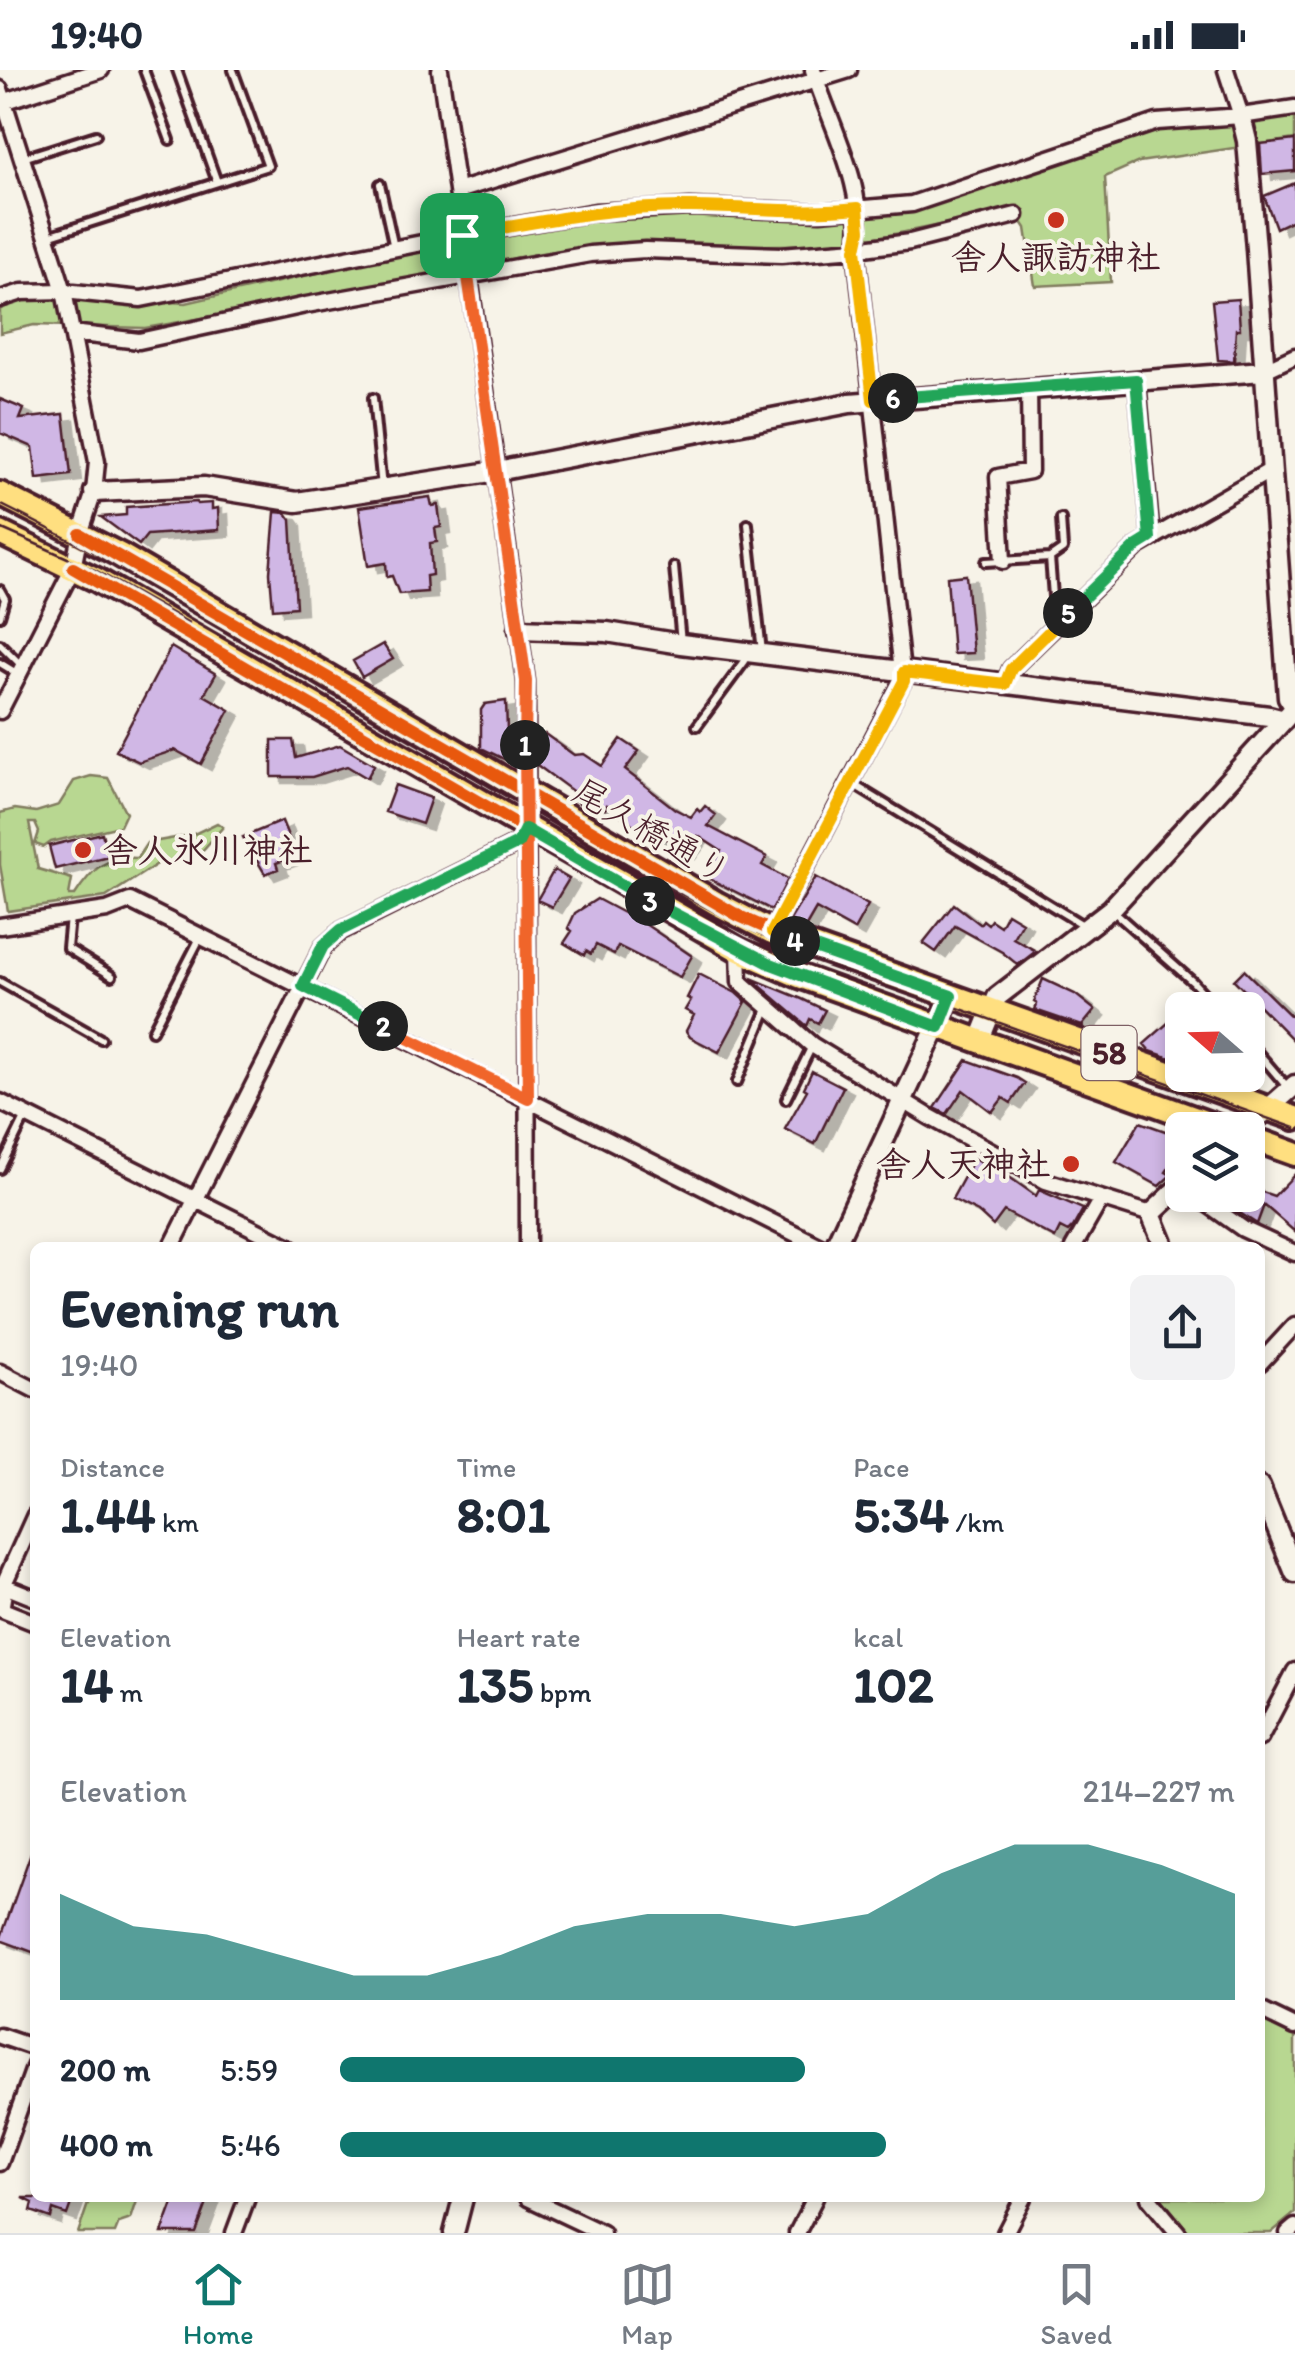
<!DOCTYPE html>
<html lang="en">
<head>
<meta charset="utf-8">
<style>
  :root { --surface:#fff; --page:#f2f2f3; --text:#1f2937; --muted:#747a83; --line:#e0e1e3; --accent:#0f766e }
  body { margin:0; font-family:Itim,"Klee One",sans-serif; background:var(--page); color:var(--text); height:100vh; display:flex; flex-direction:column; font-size:38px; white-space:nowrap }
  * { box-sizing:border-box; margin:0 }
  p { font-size:32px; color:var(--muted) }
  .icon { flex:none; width:55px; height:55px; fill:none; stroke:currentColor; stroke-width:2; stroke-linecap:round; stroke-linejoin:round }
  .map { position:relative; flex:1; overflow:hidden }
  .sheet { position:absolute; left:30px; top:1172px; width:1235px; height:960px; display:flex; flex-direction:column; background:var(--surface); border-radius:15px; box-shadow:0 5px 15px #0003 }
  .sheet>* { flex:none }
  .needle { width:65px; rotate:290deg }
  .tools { position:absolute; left:1165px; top:922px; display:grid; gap:20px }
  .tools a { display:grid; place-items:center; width:100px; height:100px; border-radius:15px; background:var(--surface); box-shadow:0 5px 15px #0003; font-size:50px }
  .pin { position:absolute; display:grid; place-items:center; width:85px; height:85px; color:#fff; margin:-42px; border-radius:20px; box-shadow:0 5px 15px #0006 }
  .km { position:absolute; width:50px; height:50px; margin:-25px; border-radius:50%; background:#222; color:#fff; font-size:28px; line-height:50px; text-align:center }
  .round { display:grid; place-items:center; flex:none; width:105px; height:105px; border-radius:15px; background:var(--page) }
  .headline { display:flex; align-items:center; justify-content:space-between; height:170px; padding:0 30px }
  h1 { font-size:55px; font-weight:700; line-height:75px }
  .figures { display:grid; grid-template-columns:repeat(3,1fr); gap:15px; height:170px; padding:10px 30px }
  .figures div { display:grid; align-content:center }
  .figures b { font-size:50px; font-weight:700 }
  .figures small { font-size:28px; font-weight:400 }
  .figures p { font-size:28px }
  .chart { height:280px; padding:20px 30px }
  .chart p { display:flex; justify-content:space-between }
  .chart svg { width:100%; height:180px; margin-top:10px; fill:var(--accent); opacity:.7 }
  ul { padding:0 30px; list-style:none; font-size:32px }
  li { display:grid; grid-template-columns:160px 120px 1fr; align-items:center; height:75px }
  li i { height:25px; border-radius:12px; background:var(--accent) }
  .status { display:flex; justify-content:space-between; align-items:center; height:70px; padding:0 50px; background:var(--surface); direction:ltr }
  .status svg { height:28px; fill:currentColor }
  .tab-bar { display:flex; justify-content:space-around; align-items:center; height:140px; border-top:2px solid var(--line); background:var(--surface); font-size:28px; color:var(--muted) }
  .tab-bar a { display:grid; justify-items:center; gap:5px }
  .tab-bar .active { color:var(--accent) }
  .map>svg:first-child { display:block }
  .green { fill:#b8d791; stroke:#817b5e; stroke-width:2.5 }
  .building { fill:#d0b7e5; stroke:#4a1f2b; stroke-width:2.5; filter:url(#shadow) }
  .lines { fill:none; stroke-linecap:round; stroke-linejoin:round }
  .service-casing { stroke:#4a1f2b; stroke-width:14 }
  .minor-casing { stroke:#4a1f2b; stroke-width:21 }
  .tertiary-casing { stroke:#4a1f2b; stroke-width:25 }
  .primary-casing { stroke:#4a1f2b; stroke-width:30 }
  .service { stroke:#f7f3e8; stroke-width:6 }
  .minor { stroke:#f7f3e8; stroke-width:14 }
  .tertiary { stroke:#f7f3e8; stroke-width:18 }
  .primary { stroke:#ffdf80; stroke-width:22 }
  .tram { stroke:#4a1f2b; stroke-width:2.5 }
  .cycleway-casing { stroke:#f7f3e8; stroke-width:19 }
  .cycleway { stroke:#e8590c; stroke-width:12 }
  .split-1-casing { stroke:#fff; stroke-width:20 }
  .split-2-casing { stroke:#fff; stroke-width:20 }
  .split-3-casing { stroke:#fff; stroke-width:20 }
  .split-4-casing { stroke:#fff; stroke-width:20 }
  .split-5-casing { stroke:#fff; stroke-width:20 }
  .split-6-casing { stroke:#fff; stroke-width:20 }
  .split-7-casing { stroke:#fff; stroke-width:20 }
  .split-1 { stroke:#f0652b; stroke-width:12 }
  .split-2 { stroke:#f0652b; stroke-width:12 }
  .split-3 { stroke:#22a559; stroke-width:12 }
  .split-4 { stroke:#22a559; stroke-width:12 }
  .split-5 { stroke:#f5b400; stroke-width:12 }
  .split-6 { stroke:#22a559; stroke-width:12 }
  .split-7 { stroke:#f5b400; stroke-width:12 }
  .poi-dot { fill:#c8321e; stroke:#f7f3e8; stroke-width:4 }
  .labels { text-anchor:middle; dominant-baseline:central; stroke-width:8; stroke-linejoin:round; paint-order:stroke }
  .shield { fill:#f7f3e8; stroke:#7e5f64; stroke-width:2.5 }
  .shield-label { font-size:32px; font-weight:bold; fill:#4a1f2b }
  .poi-label { font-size:35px; font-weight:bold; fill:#4a1f2b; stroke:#f7f3e8 }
  .street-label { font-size:35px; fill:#4a1f2b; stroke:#f7f3e8 }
</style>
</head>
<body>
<div class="status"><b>19:40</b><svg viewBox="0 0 49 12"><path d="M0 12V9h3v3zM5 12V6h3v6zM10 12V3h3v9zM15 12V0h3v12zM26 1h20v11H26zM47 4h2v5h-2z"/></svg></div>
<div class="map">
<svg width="1295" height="2163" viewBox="0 0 1295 2163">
  <defs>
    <filter id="shadow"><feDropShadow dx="10" dy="6" stdDeviation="0" flood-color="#0004"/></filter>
  </defs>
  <rect width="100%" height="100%" fill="#f7f3e8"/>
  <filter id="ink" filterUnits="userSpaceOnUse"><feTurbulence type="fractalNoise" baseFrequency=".01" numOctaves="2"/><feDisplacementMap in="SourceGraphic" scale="20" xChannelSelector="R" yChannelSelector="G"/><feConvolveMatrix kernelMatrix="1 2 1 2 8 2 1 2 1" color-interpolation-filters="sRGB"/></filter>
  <g filter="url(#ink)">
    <path class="green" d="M1295 43V69L1139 92 1105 107 1111 212 1035 216 1026 158 1016 143C953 148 892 169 828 173 707 182 583 160 465 202L145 258 34 255 0 263V239L23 230 70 226 186 233 463 170 624 146 672 144 804 149 878 145 931 136 966 125 1160 58Z
      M91 706 108 708 126 743 120 756 51 772 44 777 35 774 39 762 35 753H29L38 799 72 809 69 825H75C91 800 106 785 137 788L147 773 192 765 217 753 223 757 202 781 193 777 170 795 162 791 106 827 8 841 0 795V743L15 739 36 742 59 735 74 711Z
      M1260 1946 1295 1964V2143L1271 2163H1190L1161 2128H1260Z
      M90 2128H138L131 2149 119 2153 115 2163H78Z"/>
    <path class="building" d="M1295 70V101L1262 104 1260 74Z
      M1295 113V149L1276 158 1264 126Z
      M1238 229 1240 259H1236L1234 291 1218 290 1212 231Z
      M0 329 24 339 20 349 64 344 71 405 37 409 33 377 0 363Z
      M430 427 432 436 438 435 441 457 435 458 437 472 430 473 432 505 426 506 427 522 399 524 392 506 387 507 386 493 368 496 359 437Z
      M196 432 197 434 212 433V439L218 438 219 460 147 465 139 475 101 447 126 445V437Z
      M275 442 286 443 291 450 296 537 273 539 270 503Z
      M966 505 973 583 953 584 947 507Z
      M383 574 393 589 362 607 353 591Z
      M171 577 216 604 204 625 230 640 201 694 175 680 139 692 116 681Z
      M506 631 508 691 481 678V640L485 634Z
      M545 664 574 685 584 684 602 696 621 669 639 681 625 700 675 739 691 747 697 739 700 742 705 736 716 745 708 756 767 787 762 795 788 809 772 840 706 807 721 781 698 766 685 783 664 767 658 774 607 735 605 739 598 735 593 743 572 728 575 723 537 695 541 684 539 674Z
      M272 670H293L296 688 340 675 374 695 367 708 347 696 312 707H272Z
      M395 715 431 728 422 754 385 742Z
      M282 751 296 786 276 793 278 799 265 804 243 767Z
      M102 763 108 786 55 799 49 776Z
      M554 800 569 809 552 837 537 830Z
      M816 807 868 835 854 860 816 839 805 858 790 850Z
      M597 829 648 856 692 886 680 907 618 876 614 884 596 875 591 884 586 881 584 885 564 873 572 861 568 858 575 843Z
      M954 834 980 854 983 850 988 854 991 850 1000 856 1007 843 1022 852 1013 868 1036 881 1018 895 1002 882 955 856 936 882 923 873Z
      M1244 900 1295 950V972L1234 910Z
      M699 904 736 923 746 932 719 982 690 967 686 961 694 945 685 940 691 930 687 928Z
      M751 908 802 929 825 940 818 953 810 949 807 956Z
      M1043 909 1075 924 1095 940 1082 956 1035 940 1037 934 1034 932Z
      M1169 952 1182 966V992L1150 981 1144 974Z
      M967 990 1017 1008 1025 1013 1011 1033 1003 1028 992 1042 963 1020 947 1044 935 1038Z
      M812 1001 843 1017 815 1074 785 1059 807 1020 804 1018Z
      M1140 1052 1182 1067V1078L1166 1102 1171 1105 1159 1116 1116 1092Z
      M974 1089 1005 1104 1036 1126 1039 1120 1083 1139 1073 1157 1068 1162 1060 1158 1055 1168 1004 1141 993 1156 978 1142 952 1129Z
      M1295 1104V1162L1264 1135 1257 1154 1226 1134 1229 1125H1248V1117L1274 1126Z
      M33 1777 35 1778V1883L0 1870Z
      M23 2128H73L67 2145 53 2140 51 2148 31 2141 33 2133Z
      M175 2128H209L196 2163H162Z"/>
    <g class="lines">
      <defs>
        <path id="service" d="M144 0 170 70
          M177 0 217 112
          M23 88 96 65
          M380 114 394 178
          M48 166 268 96 233 0
          M373 328 382 418
          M748 454 762 582
          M1050 488 1063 479 1061 449
          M986 492 1050 488 1054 539 1059 550
          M674 497 681 573
          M0 520 5 529 0 546
          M0 574 20 594
          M0 593 18 604
          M697 656 745 591 746 582
          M851 713 1086 857
          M1114 842 1193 912 1219 940
          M70 847 67 878 112 906
          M0 912 101 969
          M152 961 201 866
          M1248 971 1289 1019
          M737 1012 767 939
          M786 1029 812 976
          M0 1099 26 1046"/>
        <path id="minor" d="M440 0 526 611 528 1178
          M1226 0 1241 46
          M0 19 64 221 97 392 94 422 80 464 73 498 0 641
          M0 33 101 0
          M457 121 849 0
          M0 229 22 222 64 221 141 229 462 165 595 142 690 137 820 142 912 134 1157 52 1241 46 1295 38
          M72 263 139 271 306 235 590 184 645 180 781 185 856 179 910 172 1016 145
          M1263 301 1295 286
          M1137 310 1151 468
          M1003 491 998 407 1030 401 1029 318
          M1005 614 1011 599 1137 477 1271 400
          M0 856 107 840 130 831 824 1178
          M772 862 903 611 856 179C869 122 830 55 813 0
          M739 880 740 912 812 975 930 1047 1046 1111 1151 1144
          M0 1032 292 1178
          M1195 1125 1243 1159 1295 1183
          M171 1178 323 877 341 861 518 773 524 760
          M1073 1178 1101 1129
          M1260 1293 1295 1255
          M0 1302 35 1320
          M0 1514 35 1528
          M3 1516 35 1445
          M0 1539 35 1553
          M1260 1668 1295 1601
          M1260 1940 1295 1957
          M0 1966 35 1978
          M0 2093 35 1995
          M528 2128 602 2163
          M1149 2128 1178 2163
          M234 2163 247 2128
          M797 2163 815 2128
          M1005 2163 1023 2128
          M1288 2163 1295 2157"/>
        <path id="tertiary" d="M1241 46 1247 71 1256 179 1288 627 1295 638
          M94 422 204 417 297 432 497 401 850 333 1263 301
          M519 559 607 562 681 574 1269 646 1284 650
          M979 972 997 927 1111 839 1291 642
          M1244 1060 1295 1015
          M834 1178 951 926
          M1165 1178 1151 1144 1182 1115
          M1260 1417 1295 1503
          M0 1534 3 1516
          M454 2163 463 2128"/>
        <path id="primary" d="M0 424 120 485 716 833 772 862 1295 1048
          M0 463 97 510 739 880 799 906 1227 1060
          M1248 1067 1295 1084"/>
      </defs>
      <use href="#service" class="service-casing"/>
      <use href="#minor" class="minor-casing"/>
      <use href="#tertiary" class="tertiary-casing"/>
      <use href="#primary" class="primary-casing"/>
      <use href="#service" class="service"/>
      <use href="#minor" class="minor"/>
      <use href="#tertiary" class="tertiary"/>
      <use href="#primary" class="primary"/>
      <path class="tram" d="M0 434C197 532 380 652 571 761 641 802 710 842 784 876L1295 1058
        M0 458 97 501 189 553"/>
      <defs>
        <path id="cycleway" d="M80 464 739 846 809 877 951 926
          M73 498 701 860 799 906 939 957"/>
      </defs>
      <use href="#cycleway" class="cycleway-casing"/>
      <use href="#cycleway" class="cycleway"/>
    </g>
  </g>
  <g class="lines" filter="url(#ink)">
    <defs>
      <path id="split-1" d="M462 165 526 611 525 675"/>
      <path id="split-2" d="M383 956 528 1028 525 675"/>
      <path id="split-3" d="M383 956 303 916 323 876 341 860 518 773 525 759 650 831"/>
      <path id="split-4" d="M650 831 771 894 939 957 951 926 795 871"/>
      <path id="split-5" d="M795 871 772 862 904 611V602L1005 614 1011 599 1068 543"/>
      <path id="split-6" d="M893 328 1136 310 1150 468 1137 476 1068 543"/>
      <path id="split-7" d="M462 165C538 152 613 136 690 137 747 137 802 144 858 138L860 160 856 179 873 330 893 328"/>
    </defs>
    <use href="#split-1" class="split-1-casing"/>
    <use href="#split-2" class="split-2-casing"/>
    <use href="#split-3" class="split-3-casing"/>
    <use href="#split-4" class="split-4-casing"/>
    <use href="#split-5" class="split-5-casing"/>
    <use href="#split-6" class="split-6-casing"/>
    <use href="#split-7" class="split-7-casing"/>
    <use href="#split-1" class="split-1"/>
    <use href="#split-2" class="split-2"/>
    <use href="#split-3" class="split-3"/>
    <use href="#split-4" class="split-4"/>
    <use href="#split-5" class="split-5"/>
    <use href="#split-6" class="split-6"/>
    <use href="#split-7" class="split-7"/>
  </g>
  <g class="poi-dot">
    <circle cx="1056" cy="150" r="10"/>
    <circle cx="83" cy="780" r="10"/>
    <circle cx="1071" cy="1094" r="10"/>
  </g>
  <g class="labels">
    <rect class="shield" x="1081.5" y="956" width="55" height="54" rx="8"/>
    <g class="shield-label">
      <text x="1109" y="983">58</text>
    </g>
    <g class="poi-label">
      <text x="1056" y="187">舎人諏訪神社</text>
      <text x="103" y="780" text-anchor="start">舎人氷川神社</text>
      <text x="1051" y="1094" text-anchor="end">舎人天神社</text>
    </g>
    <g class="street-label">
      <text transform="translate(652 761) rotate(30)">尾久橋通り</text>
    </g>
  </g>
</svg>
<div class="tools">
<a><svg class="needle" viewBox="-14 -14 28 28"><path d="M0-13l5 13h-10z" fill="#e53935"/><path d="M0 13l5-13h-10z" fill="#747a83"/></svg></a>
<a><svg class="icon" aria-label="layers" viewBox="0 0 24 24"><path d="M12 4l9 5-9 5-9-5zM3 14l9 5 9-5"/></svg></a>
</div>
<div class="pin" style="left:462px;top:165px;background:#1e9e55"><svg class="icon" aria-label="arrive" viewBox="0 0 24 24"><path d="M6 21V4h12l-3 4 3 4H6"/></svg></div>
<b class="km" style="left:525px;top:675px">1</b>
<b class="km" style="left:383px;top:956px">2</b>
<b class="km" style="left:650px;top:831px">3</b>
<b class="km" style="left:795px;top:871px">4</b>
<b class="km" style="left:1068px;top:543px">5</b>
<b class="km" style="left:893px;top:328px">6</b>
<section class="sheet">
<div class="headline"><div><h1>Evening run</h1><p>19:40</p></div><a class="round"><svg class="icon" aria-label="share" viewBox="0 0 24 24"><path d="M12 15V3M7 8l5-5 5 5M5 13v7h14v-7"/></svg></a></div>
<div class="figures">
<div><p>Distance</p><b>1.44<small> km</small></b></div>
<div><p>Time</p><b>8:01</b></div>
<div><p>Pace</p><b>5:34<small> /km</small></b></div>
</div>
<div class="figures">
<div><p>Elevation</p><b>14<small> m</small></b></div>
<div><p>Heart rate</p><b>135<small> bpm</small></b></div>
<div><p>kcal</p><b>102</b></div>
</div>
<div class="chart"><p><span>Elevation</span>214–227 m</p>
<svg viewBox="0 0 160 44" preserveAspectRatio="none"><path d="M0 44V18L10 26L20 28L30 33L40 38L50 38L60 33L70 26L80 23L90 23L100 26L110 23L120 13L130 6L140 6L150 11L160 18V44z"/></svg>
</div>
<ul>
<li><b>200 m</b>5:59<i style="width:52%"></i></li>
<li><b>400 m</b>5:46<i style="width:61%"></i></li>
</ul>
</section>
</div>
<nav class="tab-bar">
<a class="active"><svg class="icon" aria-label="home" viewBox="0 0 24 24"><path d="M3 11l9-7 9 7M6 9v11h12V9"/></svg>Home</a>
<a><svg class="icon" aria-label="map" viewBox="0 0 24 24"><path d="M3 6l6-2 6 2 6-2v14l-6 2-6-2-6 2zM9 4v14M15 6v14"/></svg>Map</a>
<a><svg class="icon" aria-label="saved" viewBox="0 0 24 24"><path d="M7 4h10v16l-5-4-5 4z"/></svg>Saved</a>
</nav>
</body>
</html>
